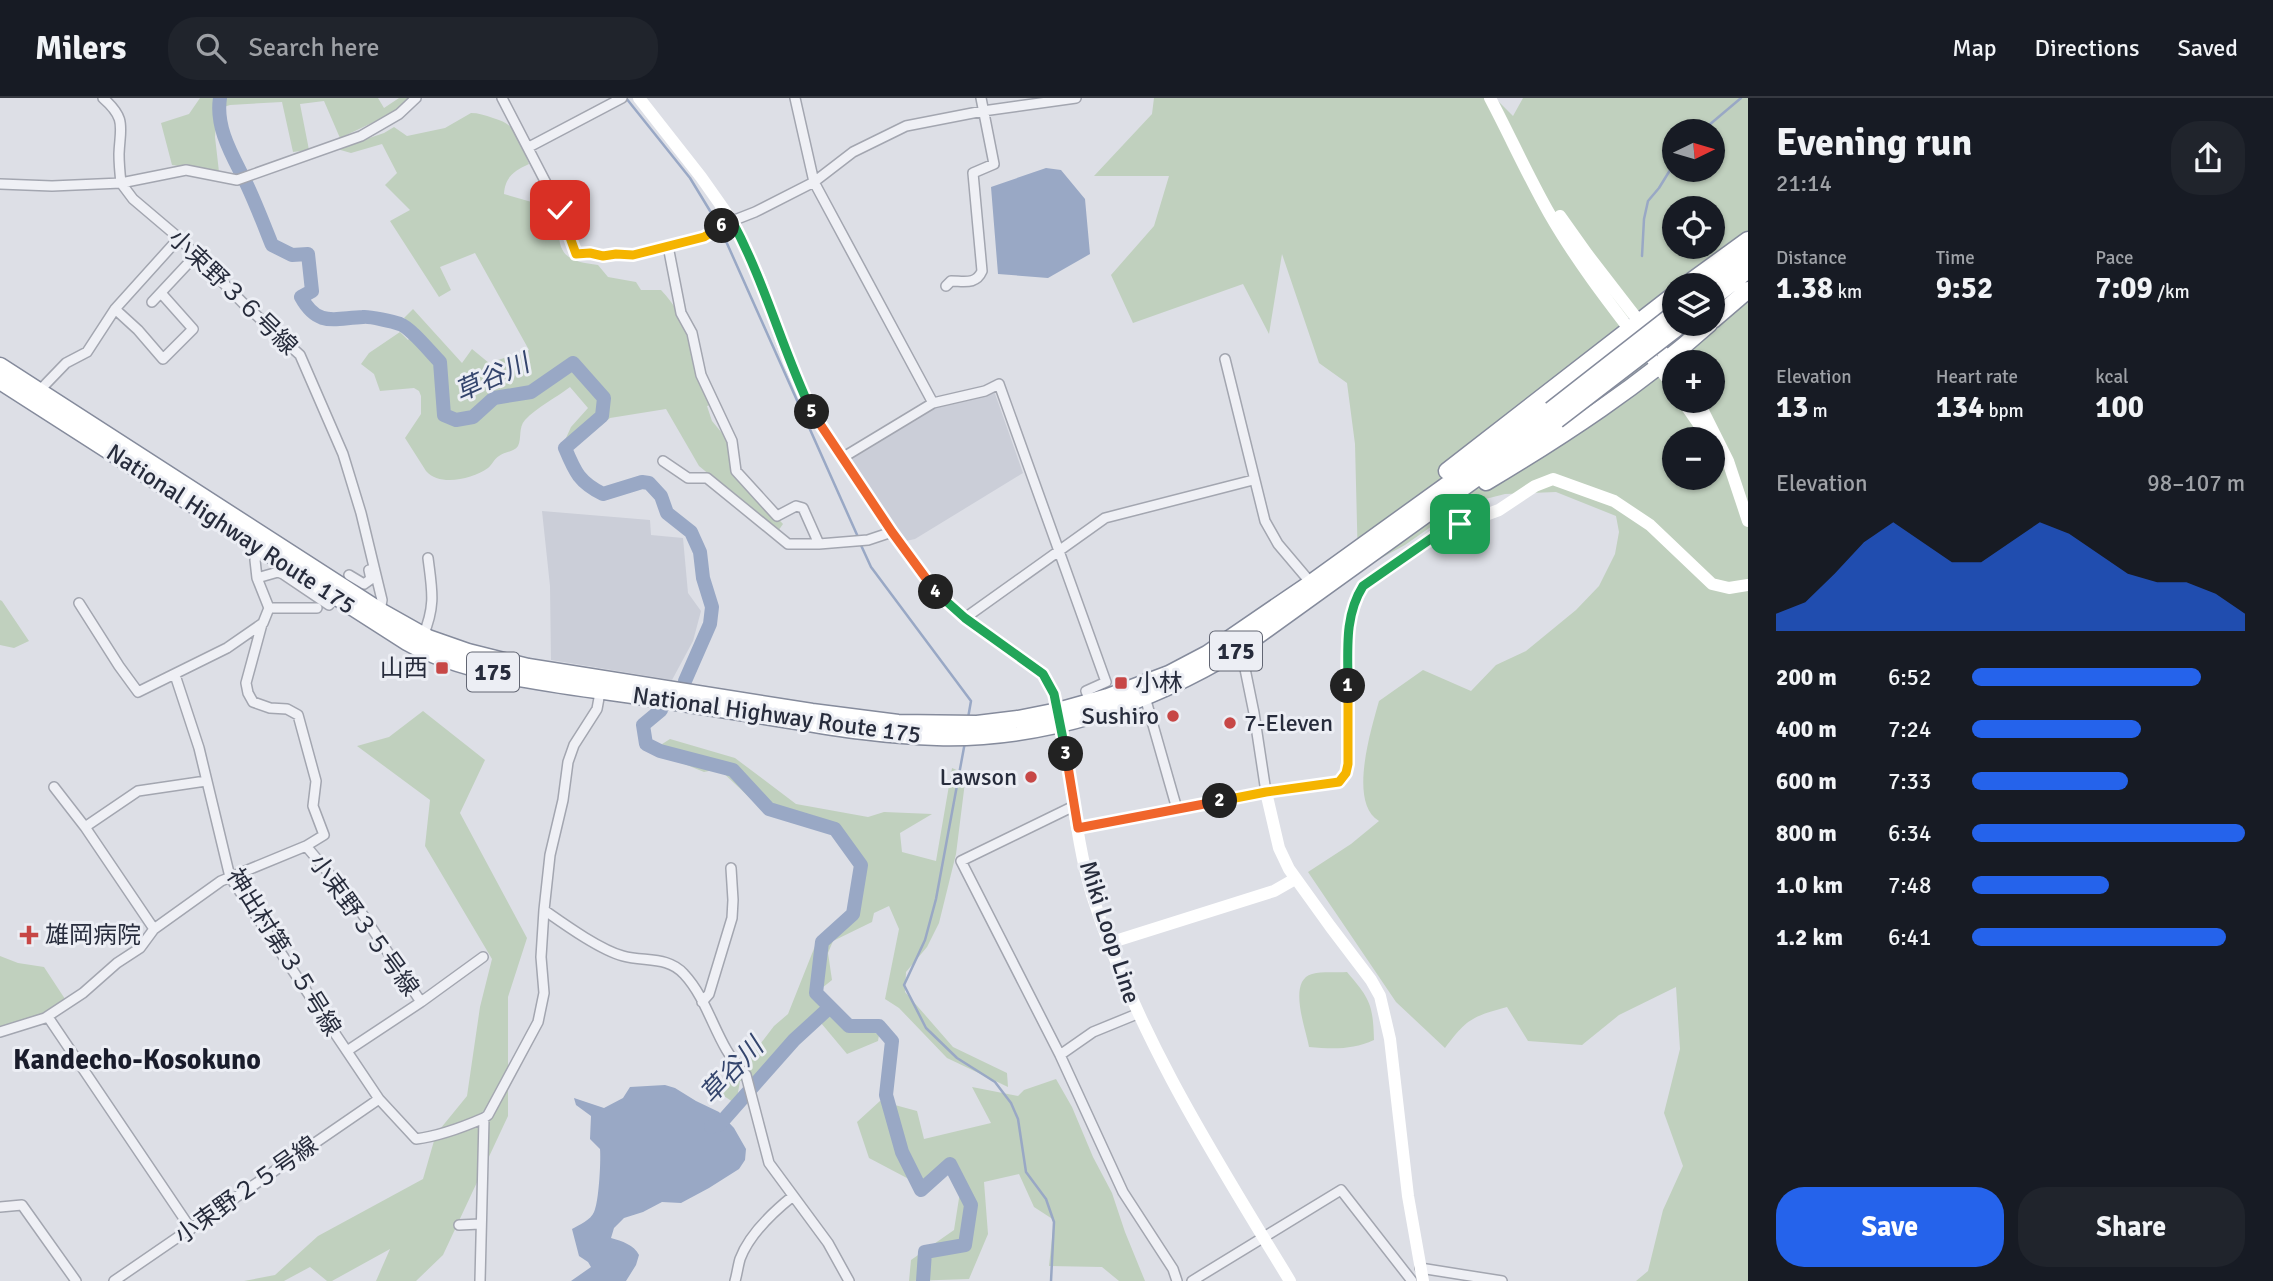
<!DOCTYPE html>
<html lang="en">
<head>
<meta charset="utf-8">
<style>
  :root { --surface:#171b24; --page:#20242c; --text:#f1f3f6; --muted:#9ea1a6; --line:#363941; --accent:#2563eb }
  body { margin:0; font-family:Signika,"Noto Sans JP",sans-serif; background:var(--page); color:var(--text); height:100vh; display:flex; flex-direction:column; font-size:26px; white-space:nowrap }
  * { box-sizing:border-box; margin:0 }
  p { font-size:23px; color:var(--muted) }
  .icon { flex:none; width:38px; height:38px; fill:none; stroke:currentColor; stroke-width:2; stroke-linecap:round; stroke-linejoin:round }
  .map { position:relative; flex:1; overflow:hidden }
  .sheet { display:flex; flex-direction:column; background:var(--surface); width:525px }
  .sheet>* { flex:none }
  .needle { width:46px; rotate:85deg }
  .controls { position:absolute; left:1662px; top:21px; display:grid; gap:14px }
  .controls a { display:grid; place-items:center; width:63px; height:63px; border-radius:50%; background:var(--surface); box-shadow:0 2px 5px #0004; font-size:35px }
  .pin { position:absolute; display:grid; place-items:center; width:60px; height:60px; color:#fff; margin:-30px; border-radius:14px; box-shadow:0 4px 10px #0006 }
  .km { position:absolute; width:35px; height:35px; margin:-18px; border-radius:50%; background:#222; color:#fff; font-size:19px; line-height:35px; text-align:center }
  .round { display:grid; place-items:center; flex:none; width:74px; height:74px; border-radius:28px; background:var(--page) }
  .head { display:flex; align-items:center; justify-content:space-between; height:119px; padding:0 28px }
  h1 { font-size:38px; font-weight:700; line-height:52px }
  .metrics { display:grid; grid-template-columns:repeat(3,1fr); gap:10px; height:119px; padding:7px 28px }
  .metrics div { display:grid; align-content:center }
  .metrics b { font-size:30px; font-weight:700 }
  .metrics small { font-size:19px; font-weight:400 }
  .metrics p { font-size:19px }
  .chart { height:196px; padding:14px 28px }
  .chart p { display:flex; justify-content:space-between }
  .chart svg { width:100%; height:126px; margin-top:7px; fill:var(--accent); opacity:.7 }
  .action { display:flex; gap:14px; margin-top:auto; padding:14px 28px }
  .action a { flex:1; height:80px; border-radius:28px; background:var(--accent); color:#fff; font-size:28px; font-weight:700; line-height:80px; text-align:center }
  .action a+a { background:var(--page); color:var(--text) }
  ul { padding:0 28px; list-style:none; font-size:23px }
  li { display:grid; grid-template-columns:112px 84px 1fr; align-items:center; height:52px }
  li i { height:18px; border-radius:9px; background:var(--accent) }
  header { display:flex; align-items:center; gap:42px; box-sizing:border-box; height:98px; padding:0 35px; background:var(--surface); border-bottom:2px solid var(--line) }
  header strong { font-size:33px }
  nav { display:flex; gap:38px; margin-inline-start:auto; font-size:24px }
  .search { width:490px; height:63px; background:var(--page); display:flex; align-items:center; gap:18px; box-sizing:border-box; padding:0 24px; border-radius:28px; color:var(--muted); font-size:26px }
  main { display:flex; flex:1; min-height:0 }
  .map>svg:first-child { display:block }
  .built { fill:#cbced8 }
  .green { fill:#c0d0be; fill-rule:evenodd }
  .water { fill:#99a8c5 }
  .lines { fill:none; stroke-linecap:round; stroke-linejoin:round }
  .stream { stroke:#99a8c5; stroke-width:2.5 }
  .river { stroke:#99a8c5; stroke-width:14 }
  .street-casing { stroke:#a3a6b0; stroke-width:12 }
  .highway-casing { stroke:#858b9c; stroke-width:19 }
  .street { stroke:#eff0f5; stroke-width:9 }
  .secondary { stroke:#fff; stroke-width:12 }
  .highway { stroke:#fff; stroke-width:16 }
  .highway-bridge-casing { stroke:#858b9c; stroke-width:19; stroke-linecap:butt }
  .highway-bridge { stroke:#fff; stroke-width:16 }
  .split-1-casing { stroke:#fff; stroke-width:14 }
  .split-2-casing { stroke:#fff; stroke-width:14 }
  .split-3-casing { stroke:#fff; stroke-width:14 }
  .split-4-casing { stroke:#fff; stroke-width:14 }
  .split-5-casing { stroke:#fff; stroke-width:14 }
  .split-6-casing { stroke:#fff; stroke-width:14 }
  .split-7-casing { stroke:#fff; stroke-width:14 }
  .split-1 { stroke:#22a559; stroke-width:9 }
  .split-2 { stroke:#f5b400; stroke-width:9 }
  .split-3 { stroke:#f0652b; stroke-width:9 }
  .split-4 { stroke:#22a559; stroke-width:9 }
  .split-5 { stroke:#f0652b; stroke-width:9 }
  .split-6 { stroke:#22a559; stroke-width:9 }
  .split-7 { stroke:#f5b400; stroke-width:9 }
  .poi-dot { fill:#c74746; stroke:#eceef4; stroke-width:2.5 }
  .labels { text-anchor:middle; dominant-baseline:central; stroke-width:6; stroke-linejoin:round; paint-order:stroke }
  .shield { fill:#eceef4; stroke:#626673; stroke-width:2 }
  .shield-label { font-size:23px; font-weight:bold; fill:#272c3c }
  .street-label { font-size:24px; fill:#272c3c; stroke:#eceef4 }
  .poi-label { font-size:24px; fill:#272c3c; stroke:#eceef4; text-anchor:end }
  .water-label { font-size:26px; font-style:italic; fill:#34456d; stroke:#eceef4 }
  .quarter-label { font-size:28px; font-weight:bold; fill:#1a1d2c; stroke:#eceef4 }
</style>
</head>
<body>
<header>
<strong>Milers</strong>
<div class="search"><svg class="icon" aria-label="search" viewBox="0 0 24 24"><circle cx="10" cy="10" r="6"/><path d="M15 15l6 6"/></svg>Search here</div>
<nav><a>Map</a><a>Directions</a><a>Saved</a></nav>
</header>
<main>
<div class="map">
<svg width="1748" height="1183" viewBox="0 0 1748 1183">
  <rect width="100%" height="100%" fill="#dddfe6"/>
  <path class="built" d="M993 290 1023 375 915 441 906 443 849 361 926 311Z
    M542 413 650 422 651 437 683 440 688 495 701 513 693 543 672 582 551 562 550 488Z"/>
  <path class="green" d="M200 0H378L384 10 399 0H410L391 16 340 40 324 3 300 6 309 52 293 54 282 4 230 7 217 11 215 39 219 74 172 67 161 25 189 16Z
    M1154 0H1495L1513 18 1523 0H1748V1183H1636L1648 1173 1663 1112 1683 1068 1664 1015 1680 951 1676 889 1619 917 1582 947 1528 943 1507 909C1471 919 1467 921 1445 950L1396 904 1308 774 1351 746 1379 723C1348 705 1371 632 1379 603L1423 572 1471 593 1496 567 1526 553 1576 512 1599 488 1615 456 1619 434 1616 418 1556 394 1505 396 1462 407 1405 447 1374 464 1358 466 1355 346 1347 285 1319 265 1282 156 1269 236 1243 186 1133 225 1111 177 1154 128 1169 78H1094L1152 16ZM1675 33H1713V72H1675ZM1675 110H1713V149H1675ZM1675 187H1713V226H1675ZM1675 264H1713V303H1675ZM1675 341H1713V380H1675Z
    M471 15C478 15 485 17 493 20 519 27 520 43 529 66 514 73 505 79 504 96L556 111C561 120 560 123 559 133 558 162 576 164 598 167L608 179 636 184 641 192H661C691 223 698 266 710 307L707 308 712 323 727 341 731 369 783 426 778 433 699 368 666 311 610 320 564 358 561 351 571 329 588 310 570 289C556 300 537 309 525 322 518 330 522 340 518 348 514 354 504 354 499 358 494 361 492 367 488 370 472 381 440 389 426 373L405 340 421 316V298L419 293 414 290 380 293 374 276 361 266 369 255 400 234 408 242 418 231 404 220 413 211 462 265 472 251 489 265 507 259 513 261 529 252 475 155 440 169 451 192 439 199 390 123 410 112 385 87 397 75 382 46 351 55 337 51 384 35 394 29 407 38 445 30Z
    M0 502 2 503 29 543 14 550 0 547Z
    M423 613 485 662 460 715 527 840 508 899V1018L443 1157 416 1183H376L390 1151 332 1183H327L310 1169 284 1183H244L275 1177 318 1138 423 1081 436 1036 467 998 480 909 492 861 425 748 430 702 357 648 389 639Z
    M670 641 735 660 796 706 868 719 884 714 932 716 900 735 902 754 936 763 952 670 966 676 956 756 939 825 927 849 906 874 905 894 953 949 1007 975 1008 989 947 960 899 910 885 901 899 831 889 808 874 815 872 824 833 843 828 855 832 882 817 894 839 918 843 927 858 933 874 934 879 937 878 943 847 956 821 925 757 980 740 983 736 1006 718 994 731 978 748 962 774 928 788 916 819 838 850 823 859 804 864 775 831 726 812 717 785 722 763 712 719 671 704 674 660 656 659 648Z
    M0 858 18 865 44 869 67 904 47 917 0 932Z
    M1347 874C1370 901 1373 906 1374 942 1352 952 1333 951 1309 949 1306 931 1287 883 1312 876 1323 873 1336 875 1347 874Z
    M1056 981 1072 1009 1093 1059 1112 1095 1125 1134 1145 1183H1119L1102 1169 1049 1168 1054 1122 1034 1109 1019 1076 984 1084 988 1136 969 1181 909 1183 911 1162 954 1132 960 1094 946 1063 922 1088 869 1060 857 1024 880 1003 917 1013 924 1041 991 1025 972 989 1018 998 1024 992Z"/>
  <path class="water" d="M1046 70 1061 72 1085 101 1090 156 1048 180 998 176 991 89Z
    M665 987 675 990 696 1003 719 1014 734 1030 746 1051 745 1062 739 1071 709 1090 681 1105 662 1104 643 1114 624 1120 614 1130 611 1140C622 1143 634 1147 639 1157L636 1167 626 1183H571L591 1169 588 1164 579 1158 572 1131C579 1127 591 1122 594 1114 599 1104 601 1062 600 1051L590 1041 591 1018 576 1007 574 1000 604 1010 623 1000 630 989Z"/>
  <g class="lines">
    <path class="stream" d="M626 0 690 80 718 126
      M1702 33 1741 0
      M721 132 858 439
      M1642 158 1644 121 1648 103 1659 90 1675 64
      M860 445 871 469 971 603 968 620
      M965 644 936 801 925 842 904 887 926 930 957 960 995 984 1011 1005 1018 1021 1026 1074 1046 1101 1054 1124 1051 1183"/>
    <path class="river" d="M220 0C215 31 234 60 247 87 256 106 264 127 272 147L292 157 308 156 312 193 301 199C318 230 335 220 363 219 369 218 394 224 400 226 411 230 431 255 440 264L444 317 456 322 473 319 494 300 531 294 573 265 604 300 602 318 565 350C575 374 579 384 603 396L642 384 649 385 661 398 667 415 691 434 700 454 703 480 712 509 710 526 685 583
      M661 612 643 627 646 646 660 653 733 672 769 711 835 731 861 767 853 816 822 844 816 895 849 928H879L892 943 886 997 902 1054 921 1092 950 1066 971 1107 965 1147 925 1154 923 1183
      M711 1029 719 1027 794 942 830 909"/>
    <defs>
      <path id="street" d="M103 0C127 21 120 29 119 56 119 66 120 76 121 85L186 72 237 82 361 38 399 16 416 0
        M502 0 560 112 576 156 590 155 603 158 616 156 633 157 704 139 732 123 755 114 814 84 853 54 906 28 983 13 1076 0
        M795 0 814 84 933 305
        M529 49 622 0
        M0 86 52 88 121 85 133 101 179 140 243 205 300 257 343 356 361 415 382 502 380 513
        M668 148 681 215 692 235 701 277 732 343 736 373 777 418 796 408 803 410 819 446
        M946 188 951 183C964 183 976 187 982 173L973 75 994 66 981 0
        M152 204 196 157
        M115 211 138 232 163 261 193 231 161 195
        M1225 261 1265 423 1278 446 1311 485
        M39 293 66 265 87 254 115 211 179 140
        M842 360 933 305 985 293 999 286 1106 584 1086 593 1090 604
        M663 363 688 380H707L788 446H819L868 442 892 434
        M263 447 255 462 257 480 278 474 283 476 329 507
        M349 477 364 486 371 481 369 472
        M257 480 269 510
        M79 505 119 568 138 594 227 550 263 525 269 510H317
        M965 520 1105 420 1253 382
        M262 526 246 585 248 595 253 604 270 610 287 611 298 617 316 683 313 708 324 737 306 748
        M423 538C436 507 432 492 428 460
        M175 577 199 650 230 779 379 1001 416 1041C440 1038 461 1030 484 1020L488 1017 538 924 544 895 541 859 544 812 550 757 563 702 568 664 574 647 597 611 601 589
        M1145 599 1177 711
        M54 689 85 729
        M1074 708 961 763 1060 957 1123 1094 1173 1171 1177 1183
        M1078 730 1266 694 1254 615 1243 561 1238 550
        M544 812C564 826 600 852 623 858 645 864 668 858 684 876 711 905 716 949 746 977L769 1065 828 1145 849 1183
        M154 831 85 729 138 693 206 683
        M702 904 709 896 732 820 733 802 731 770
        M48 919 191 1131
        M0 934 45 920 83 895 117 865 140 850 154 831 221 783 306 748 359 811 421 904
        M347 953 421 904 483 859
        M1060 957 1093 934 1137 916
        M0 1109 22 1107 76 1183
        M459 1127 480 1126
        M1420 1170 1502 1183
        M114 1183 379 1001
        M480 1183 484 1020
        M735 1183C737 1176 738 1168 740 1161 749 1137 773 1114 793 1098
        M1192 1183 1341 1092 1412 1183"/>
      <path id="highway" d="M1686 187 1748 142
        M1710 187 1748 157
        M1713 200 1748 172
        M1713 222 1748 192
        M0 268 380 513 428 540 468 554 528 569 812 614 898 625 977 626 1018 621 1058 613 1108 599 1169 576 1207 556 1311 485 1551 312
        M0 283 407 544C469 579 567 587 638 598 688 606 739 614 790 622 838 630 888 638 937 639 1044 642 1149 606 1239 551L1557 322
        M1447 373 1675 196
        M1486 384C1563 338 1641 287 1709 226"/>
    </defs>
    <use href="#street" class="street-casing"/>
    <use href="#highway" class="highway-casing"/>
    <use href="#street" class="street"/>
    <path class="secondary" d="M639 0 701 79 732 123 760 181 789 264 812 313 892 434 940 498 965 520 1043 576C1060 601 1062 633 1067 662 1074 707 1079 754 1092 797 1136 936 1215 1060 1290 1183
      M1490 0C1510 38 1528 78 1549 115 1585 178 1632 233 1675 291
      M1560 118 1587 156 1675 270
      M1683 303 1709 341
      M1698 303 1728 363 1748 423
      M1109 845 1274 793 1295 781
      M1423 1183 1408 1098 1390 941 1380 898 1371 882 1330 828 1289 771 1279 750 1266 694 1339 684 1346 675C1353 620 1334 535 1363 488L1442 433 1499 412 1535 388 1553 381 1614 403 1650 427 1712 486 1729 490 1748 487"/>
    <use href="#highway" class="highway"/>
    <defs>
      <path id="highway-bridge" d="M1551 312 1675 215
        M1557 322 1682 226"/>
    </defs>
    <use href="#highway-bridge" class="highway-bridge-casing"/>
    <use href="#highway-bridge" class="highway-bridge"/>
  </g>
  <g class="lines">
    <defs>
      <path id="split-1" d="M1348 588C1348 553 1344 518 1363 488L1442 433 1460 426"/>
      <path id="split-2" d="M1220 703 1266 694 1339 684 1346 675 1348 666V588"/>
      <path id="split-3" d="M1066 656 1078 730 1220 703"/>
      <path id="split-4" d="M936 494 965 520 1043 576 1054 596 1066 656"/>
      <path id="split-5" d="M812 314 892 434 936 494"/>
      <path id="split-6" d="M722 128 732 123C765 184 782 251 812 314"/>
      <path id="split-7" d="M560 112 576 156 590 155 603 158 616 156 633 157 704 139 722 128"/>
    </defs>
    <use href="#split-1" class="split-1-casing"/>
    <use href="#split-2" class="split-2-casing"/>
    <use href="#split-3" class="split-3-casing"/>
    <use href="#split-4" class="split-4-casing"/>
    <use href="#split-5" class="split-5-casing"/>
    <use href="#split-6" class="split-6-casing"/>
    <use href="#split-7" class="split-7-casing"/>
    <use href="#split-1" class="split-1"/>
    <use href="#split-2" class="split-2"/>
    <use href="#split-3" class="split-3"/>
    <use href="#split-4" class="split-4"/>
    <use href="#split-5" class="split-5"/>
    <use href="#split-6" class="split-6"/>
    <use href="#split-7" class="split-7"/>
  </g>
  <g class="poi-dot">
    <rect x="435" y="563" width="14" height="14" rx="3.5"/>
    <rect x="1114" y="578" width="14" height="14" rx="3.5"/>
    <circle cx="1173" cy="618" r="7"/>
    <circle cx="1230" cy="625" r="7"/>
    <circle cx="1031" cy="679" r="7"/>
    <path d="M25.5 826.5h7v7h7v7h-7v7h-7v-7h-7v-7h7z"/>
  </g>
  <g class="labels">
    <g class="shield">
      <rect x="1210" y="533.5" width="52" height="39" rx="5"/>
      <rect x="467" y="554.5" width="52" height="39" rx="5"/>
    </g>
    <g class="shield-label">
      <text x="1236" y="553">175</text>
      <text x="493" y="574">175</text>
    </g>
    <g class="street-label">
      <text transform="translate(233 194) rotate(44)">小束野３６号線</text>
      <text transform="translate(231 431) rotate(33)">National Highway Route 175</text>
      <text transform="translate(777 617) rotate(8)">National Highway Route 175</text>
      <text transform="translate(364 827) rotate(54)">小束野３５号線</text>
      <text transform="translate(1110 834) rotate(72)">Miki Loop Line</text>
      <text transform="translate(284 854) rotate(58)">神出村第３５号線</text>
      <text transform="translate(246 1092) rotate(-35)">小束野２５号線</text>
    </g>
    <g class="poi-label">
      <text x="428" y="570">山西</text>
      <text x="1135" y="585" text-anchor="start">小林</text>
      <text x="1159" y="618">Sushiro</text>
      <text x="1244" y="625" text-anchor="start">7-Eleven</text>
      <text x="1017" y="679">Lawson</text>
      <text x="45" y="837" text-anchor="start">雄岡病院</text>
    </g>
    <g class="water-label">
      <text transform="translate(492 280) rotate(-24)">草谷川</text>
      <text transform="translate(732 973) rotate(-47)">草谷川</text>
    </g>
    <g class="quarter-label">
      <text x="137" y="962">Kandecho-Kosokuno</text>
    </g>
  </g>
</svg>
<div class="controls">
<a><svg class="needle" viewBox="-14 -14 28 28"><path d="M0-13l5 13h-10z" fill="#e53935"/><path d="M0 13l5-13h-10z" fill="#9ea1a6"/></svg></a>
<a><svg class="icon" aria-label="locate" viewBox="0 0 24 24"><circle cx="12" cy="12" r="6"/><path d="M12 2v4M12 18v4M2 12h4M18 12h4"/></svg></a>
<a><svg class="icon" aria-label="layers" viewBox="0 0 24 24"><path d="M12 4l9 5-9 5-9-5zM3 14l9 5 9-5"/></svg></a>
<a>+</a>
<a>−</a>
</div>
<div class="pin" style="left:1460px;top:426px;background:#1e9e55"><svg class="icon" aria-label="arrive" viewBox="0 0 24 24"><path d="M6 21V4h12l-3 4 3 4H6"/></svg></div>
<div class="pin" style="left:560px;top:112px;background:#d93025"><svg class="icon" aria-label="check" viewBox="0 0 24 24"><path d="M5 12l5 5 9-10"/></svg></div>
<b class="km" style="left:1348px;top:588px">1</b>
<b class="km" style="left:1220px;top:703px">2</b>
<b class="km" style="left:1066px;top:656px">3</b>
<b class="km" style="left:936px;top:494px">4</b>
<b class="km" style="left:812px;top:314px">5</b>
<b class="km" style="left:722px;top:128px">6</b>
</div>
<section class="sheet">
<div class="head"><div><h1>Evening run</h1><p>21:14</p></div><a class="round"><svg class="icon" aria-label="share" viewBox="0 0 24 24"><path d="M12 15V3M7 8l5-5 5 5M5 13v7h14v-7"/></svg></a></div>
<div class="metrics">
<div><p>Distance</p><b>1.38<small> km</small></b></div>
<div><p>Time</p><b>9:52</b></div>
<div><p>Pace</p><b>7:09<small> /km</small></b></div>
</div>
<div class="metrics">
<div><p>Elevation</p><b>13<small> m</small></b></div>
<div><p>Heart rate</p><b>134<small> bpm</small></b></div>
<div><p>kcal</p><b>100</b></div>
</div>
<div class="chart"><p><span>Elevation</span>98–107 m</p>
<svg viewBox="0 0 160 44" preserveAspectRatio="none"><path d="M0 44V38L10 34L20 24L30 13L40 6L50 13L60 20L70 20L80 13L90 6L100 10L110 17L120 24L130 27L140 27L150 31L160 38V44z"/></svg>
</div>
<ul>
<li><b>200 m</b>6:52<i style="width:84%"></i></li>
<li><b>400 m</b>7:24<i style="width:62%"></i></li>
<li><b>600 m</b>7:33<i style="width:57%"></i></li>
<li><b>800 m</b>6:34<i style="width:100%"></i></li>
<li><b>1.0 km</b>7:48<i style="width:50%"></i></li>
<li><b>1.2 km</b>6:41<i style="width:93%"></i></li>
</ul>
<div class="action"><a>Save</a><a>Share</a></div>
</section>
</main>
</body>
</html>
